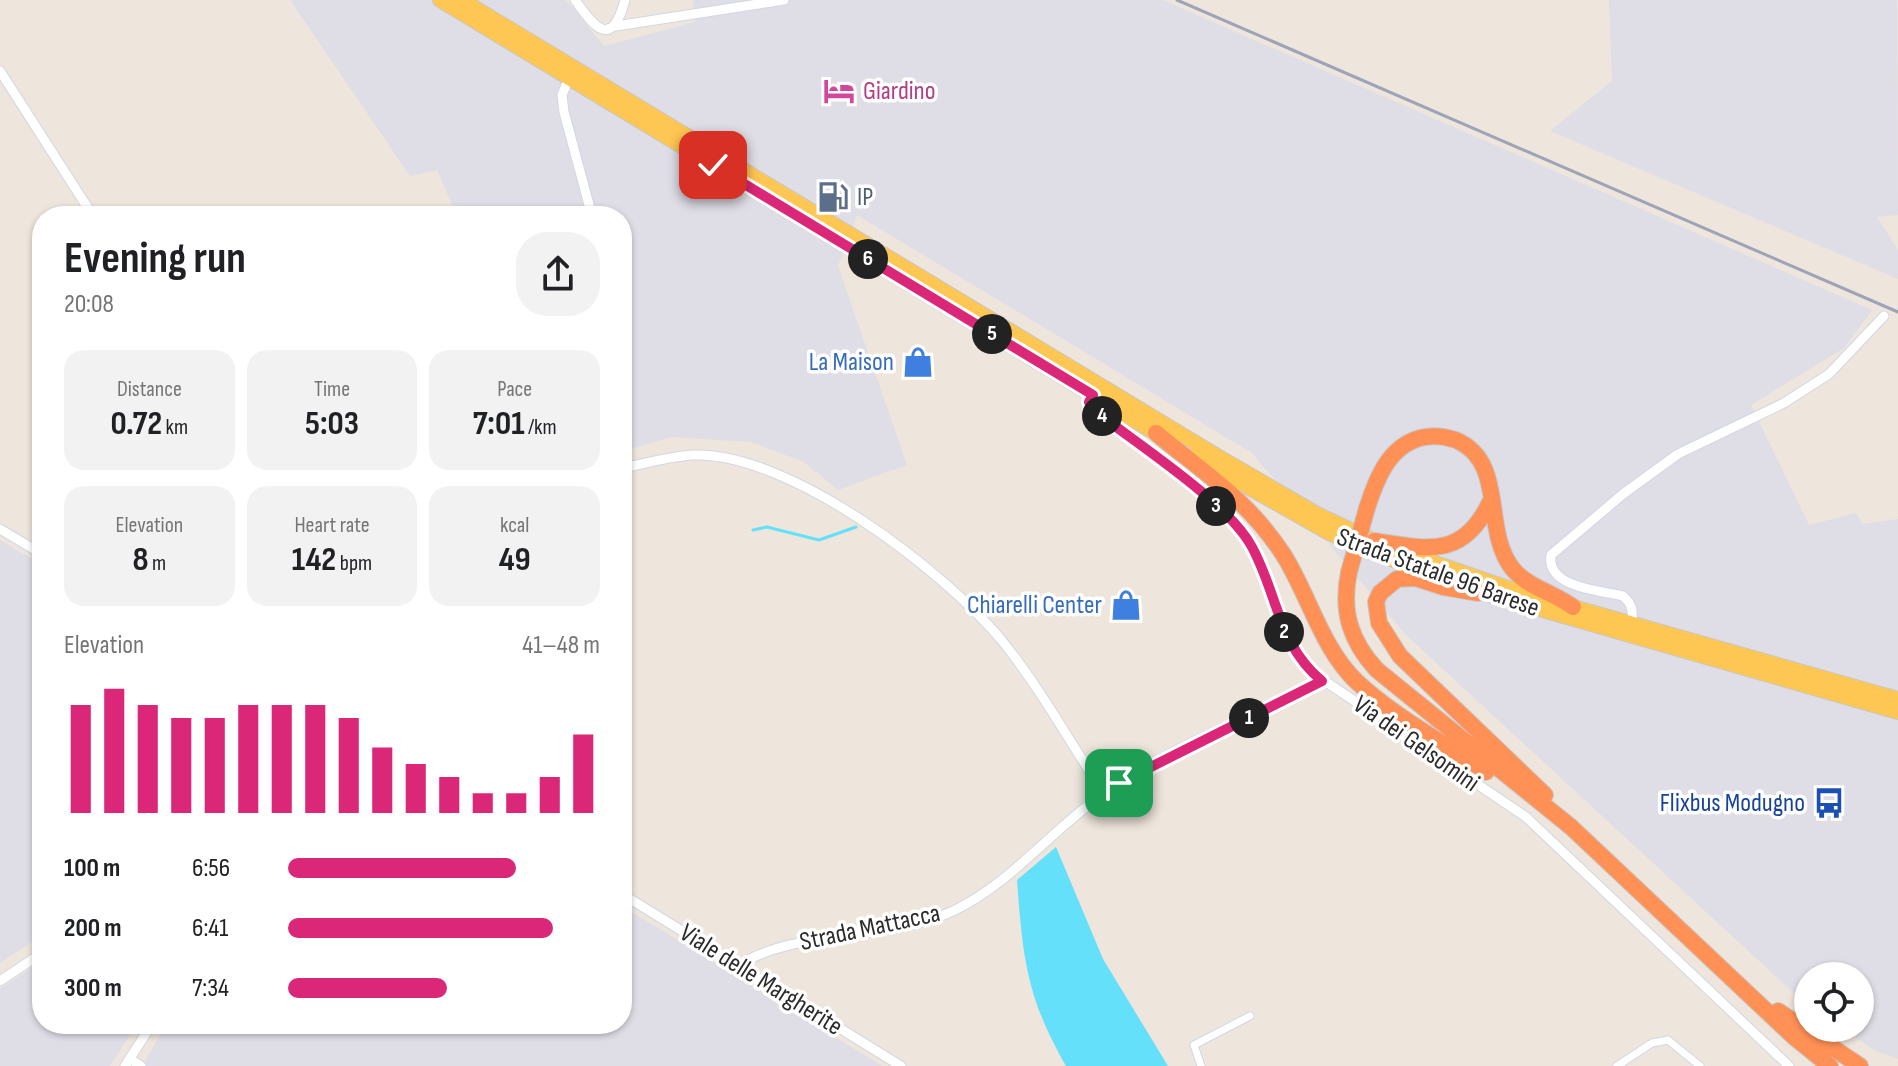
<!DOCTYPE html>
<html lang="en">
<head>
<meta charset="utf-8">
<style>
  :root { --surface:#fff; --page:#f2f2f2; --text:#202124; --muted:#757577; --accent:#db2777 }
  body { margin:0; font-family:"Sofia Sans Condensed",sans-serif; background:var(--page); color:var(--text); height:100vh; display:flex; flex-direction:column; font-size:30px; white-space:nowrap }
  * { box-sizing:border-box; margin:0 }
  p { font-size:26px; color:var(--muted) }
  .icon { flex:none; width:44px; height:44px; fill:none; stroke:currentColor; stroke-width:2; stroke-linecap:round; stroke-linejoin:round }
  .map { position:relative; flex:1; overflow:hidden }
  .details { position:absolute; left:32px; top:206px; width:600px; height:828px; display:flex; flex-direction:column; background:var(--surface); border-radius:32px; box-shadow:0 2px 6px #0004 }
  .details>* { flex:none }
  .controls { position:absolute; left:1794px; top:962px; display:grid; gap:16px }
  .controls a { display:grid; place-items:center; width:80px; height:80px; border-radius:50%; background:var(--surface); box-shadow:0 2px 6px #0004; font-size:40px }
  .pin { position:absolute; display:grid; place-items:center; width:68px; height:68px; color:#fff; margin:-34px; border-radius:16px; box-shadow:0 4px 12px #0006 }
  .km { position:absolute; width:40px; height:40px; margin:-20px; border-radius:50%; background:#222; color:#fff; font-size:22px; line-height:40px; text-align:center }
  .round { display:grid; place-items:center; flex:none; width:84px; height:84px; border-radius:32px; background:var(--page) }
  .summary { display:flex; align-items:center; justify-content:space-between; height:136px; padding:0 32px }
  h1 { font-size:44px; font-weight:700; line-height:60px }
  .figures { display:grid; grid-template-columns:repeat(3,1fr); gap:12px; height:136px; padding:8px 32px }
  .figures div { display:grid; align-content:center; border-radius:20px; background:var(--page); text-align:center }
  .figures b { font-size:34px; font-weight:700 }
  .figures small { font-size:22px; font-weight:400 }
  .figures p { font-size:22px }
  .chart { height:224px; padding:16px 32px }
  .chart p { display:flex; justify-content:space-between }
  .chart svg { width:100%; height:144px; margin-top:8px; stroke:var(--accent); stroke-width:6 }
  ul { padding:0 32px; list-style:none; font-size:26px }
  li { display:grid; grid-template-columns:128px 96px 1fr; align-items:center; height:60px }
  li i { height:20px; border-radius:10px; background:var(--accent) }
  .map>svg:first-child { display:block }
  .industrial { fill:#dfdde6 }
  .water { fill:#65e0fa }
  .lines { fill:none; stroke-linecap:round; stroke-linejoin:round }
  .stream { stroke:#65e0fa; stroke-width:3 }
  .pedestrian-casing { stroke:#d1d7e5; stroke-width:9 }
  .minor-casing { stroke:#d1d7e5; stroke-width:11 }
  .primary-casing { stroke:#c8c8c8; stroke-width:16 }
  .motorway-casing { stroke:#c8c8c8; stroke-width:18 }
  .pedestrian { stroke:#fff; stroke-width:7 }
  .minor { stroke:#fff; stroke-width:9 }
  .primary { stroke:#fec652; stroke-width:14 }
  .motorway { stroke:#ff9056; stroke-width:16 }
  .rail { stroke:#9ea4b7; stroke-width:3 }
  .motorway-bridge-casing { stroke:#c8c8c8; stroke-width:18; stroke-linecap:butt }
  .motorway-bridge { stroke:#ff9056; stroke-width:16 }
  .route-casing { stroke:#fff; stroke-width:16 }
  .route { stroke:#db2777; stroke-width:10 }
  .labels { text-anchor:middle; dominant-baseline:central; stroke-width:7; stroke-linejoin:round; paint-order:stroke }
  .hotel-label { font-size:26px; fill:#b23c85; stroke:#fff; text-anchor:start }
  .service-label { font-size:26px; fill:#4e5e75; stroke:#fff; text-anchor:start }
  .shop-label { font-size:26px; fill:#366cbe; stroke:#fff; text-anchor:end }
  .street-label { font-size:26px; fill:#2b2b2b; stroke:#fff }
  .transit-label { font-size:26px; fill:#164399; stroke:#fff; text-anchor:end }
</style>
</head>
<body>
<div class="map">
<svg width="1898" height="1066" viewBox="0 0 1898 1066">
  <rect width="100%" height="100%" fill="#eee5dc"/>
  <path class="industrial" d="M290 0H566L604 46 695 22 693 0H1163L1872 310 1844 348 1751 405 1809 525 1856 513 1862 524 1898 519V1059L1874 1050 1842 1028H1860V976H1808V1004L1796 995 1405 634 1252 453 857 215 838 266 907 465 838 490 804 462 751 442 671 437 622 452V216H457L437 170 410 176Z
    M1609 0H1897L1898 215 1877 217 1898 250V279L1550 131 1612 81Z
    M0 540 42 565V935L0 963Z
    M622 906 882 1066H142L167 1024H622Z
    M42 961V1024H137L110 1066H0V989Z"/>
  <path class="water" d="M1056 847 1103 959 1168 1066H1066C1026 996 1023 958 1017 880Z"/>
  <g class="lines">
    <path class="stream" d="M753 530 767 527 819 540 856 527"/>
    <defs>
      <path id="pedestrian" d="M1201 1066 1194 1045 1250 1016
        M1617 1066 1652 1043 1668 1040 1700 1066"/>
      <path id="minor" d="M575 0C596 30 612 48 625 0
        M616 26 784 0
        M0 71 93 216
        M569 78 562 95 564 112 592 216
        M1093 395 1089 402 1095 411C1137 443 1230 503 1253 548 1274 590 1278 635 1310 671L1526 817 1789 1066
        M622 468C645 464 670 456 694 455 789 452 944 570 1003 642 1041 689 1070 743 1104 793
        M0 529 42 554
        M1632 624C1633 611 1633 605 1623 596 1600 590 1546 588 1551 555L1623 494 1678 454 1784 403 1829 374 1884 316
        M622 894 901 1066
        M738 966C792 929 887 942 953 911 1012 883 1053 828 1106 792 1172 746 1251 717 1322 681
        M0 981 42 953
        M130 1059 141 1066
        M125 1066 152 1024"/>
      <path id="primary" d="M440 0 1165 439
        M462 0 1219 457 1317 514 1370 539
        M1193 456 1329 533 1431 576
        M1389 547 1517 591 1898 699
        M1469 589 1898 712"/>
      <path id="motorway" d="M1156 433C1205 474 1247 499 1283 554 1309 595 1321 647 1356 681 1393 716 1444 743 1486 772
        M1367 508C1376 480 1388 447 1420 438 1431 435 1444 436 1456 440 1507 462 1482 529 1512 568 1528 588 1553 592 1573 607
        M1374 541C1428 549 1463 559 1490 502
        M1349 572C1341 611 1350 641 1377 670L1571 827 1794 1037 1830 1066
        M1478 593 1443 587 1415 578 1397 579 1380 593 1376 602 1379 623 1400 656 1545 795
        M1778 1011 1860 1066"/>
    </defs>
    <use href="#pedestrian" class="pedestrian-casing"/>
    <use href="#minor" class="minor-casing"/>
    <use href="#primary" class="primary-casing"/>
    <use href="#motorway" class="motorway-casing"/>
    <use href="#pedestrian" class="pedestrian"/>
    <use href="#minor" class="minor"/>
    <use href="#primary" class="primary"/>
    <use href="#motorway" class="motorway"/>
    <path class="rail" d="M1177 0 1898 312"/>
    <defs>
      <path id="motorway-bridge" d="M1349 572 1367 508"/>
    </defs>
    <use href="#motorway-bridge" class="motorway-bridge-casing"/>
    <use href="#motorway-bridge" class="motorway-bridge"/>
  </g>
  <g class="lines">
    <defs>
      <path id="route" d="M713 165 1093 395 1089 402 1095 411C1137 444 1228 502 1252 547 1278 595 1278 645 1322 681L1119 783"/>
    </defs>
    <use href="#route" class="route-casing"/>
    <use href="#route" class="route"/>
  </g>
  <defs>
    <symbol id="hotel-bare" viewBox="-9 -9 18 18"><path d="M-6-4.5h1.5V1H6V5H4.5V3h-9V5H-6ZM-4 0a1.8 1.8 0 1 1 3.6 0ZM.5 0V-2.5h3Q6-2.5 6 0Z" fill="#d1479c" stroke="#fff" stroke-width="2.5" paint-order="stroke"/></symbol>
    <symbol id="fuel-bare" viewBox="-9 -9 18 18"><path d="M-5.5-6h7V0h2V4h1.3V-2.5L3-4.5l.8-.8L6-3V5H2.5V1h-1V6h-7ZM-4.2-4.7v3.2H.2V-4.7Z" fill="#5c6f8a" stroke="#fff" stroke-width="2.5" paint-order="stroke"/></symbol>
    <symbol id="shop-bare" viewBox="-9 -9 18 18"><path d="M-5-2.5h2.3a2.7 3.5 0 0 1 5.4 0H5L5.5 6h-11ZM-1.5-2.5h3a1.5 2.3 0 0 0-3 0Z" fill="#3f7fe0" stroke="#fff" stroke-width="2.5" paint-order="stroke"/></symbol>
    <symbol id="bus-bare" viewBox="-9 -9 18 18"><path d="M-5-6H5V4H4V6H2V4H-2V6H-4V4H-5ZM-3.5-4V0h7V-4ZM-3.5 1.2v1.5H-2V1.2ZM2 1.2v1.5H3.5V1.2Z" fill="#1a4fb4" stroke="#fff" stroke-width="2.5" paint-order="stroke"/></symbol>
  </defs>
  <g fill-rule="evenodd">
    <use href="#hotel-bare" x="817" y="69" width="44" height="44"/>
    <use href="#fuel-bare" x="811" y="175" width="44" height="44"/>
    <use href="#shop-bare" x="896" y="340" width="44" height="44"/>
    <use href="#shop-bare" x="1104" y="583" width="44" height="44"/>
    <use href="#bus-bare" x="1807" y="781" width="44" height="44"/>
  </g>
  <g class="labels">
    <g class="hotel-label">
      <text x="863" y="91">Giardino</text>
    </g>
    <g class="service-label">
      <text x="857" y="197">IP</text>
    </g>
    <g class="shop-label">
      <text x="894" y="362">La Maison</text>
      <text x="1102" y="605">Chiarelli Center</text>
    </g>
    <g class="street-label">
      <text transform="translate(1438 573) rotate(20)">Strada Statale 96 Barese</text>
      <text transform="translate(1416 744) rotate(35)">Via dei Gelsomini</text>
      <text transform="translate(870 928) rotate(-12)">Strada Mattacca</text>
      <text transform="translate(761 980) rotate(32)">Viale delle Margherite</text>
    </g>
    <g class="transit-label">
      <text x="1805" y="803">Flixbus Modugno</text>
    </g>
  </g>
</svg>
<div class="controls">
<a><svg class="icon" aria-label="locate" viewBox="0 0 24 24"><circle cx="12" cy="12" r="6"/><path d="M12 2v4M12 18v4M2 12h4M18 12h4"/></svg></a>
</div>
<div class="pin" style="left:1119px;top:783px;background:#1e9e55"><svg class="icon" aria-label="arrive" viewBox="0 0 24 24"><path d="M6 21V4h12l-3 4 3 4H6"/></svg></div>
<div class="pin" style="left:713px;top:165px;background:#d93025"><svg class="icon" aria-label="check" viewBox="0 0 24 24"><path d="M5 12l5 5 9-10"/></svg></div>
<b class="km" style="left:1249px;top:718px">1</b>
<b class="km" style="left:1284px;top:632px">2</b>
<b class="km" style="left:1216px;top:506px">3</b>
<b class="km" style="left:1102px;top:416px">4</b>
<b class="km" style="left:992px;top:334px">5</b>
<b class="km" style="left:868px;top:259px">6</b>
<section class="details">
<div class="summary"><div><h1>Evening run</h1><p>20:08</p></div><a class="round"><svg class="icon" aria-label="share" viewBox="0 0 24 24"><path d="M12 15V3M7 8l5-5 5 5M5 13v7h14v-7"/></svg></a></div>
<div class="figures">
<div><p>Distance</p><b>0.72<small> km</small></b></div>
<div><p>Time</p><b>5:03</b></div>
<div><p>Pace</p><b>7:01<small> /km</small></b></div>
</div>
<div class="figures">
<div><p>Elevation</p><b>8<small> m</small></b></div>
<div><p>Heart rate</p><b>142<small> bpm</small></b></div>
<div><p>kcal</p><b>49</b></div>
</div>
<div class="chart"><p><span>Elevation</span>41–48 m</p>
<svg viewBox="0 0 160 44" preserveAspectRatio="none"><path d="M5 44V11M15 44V6M25 44V11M35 44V15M45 44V15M55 44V11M65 44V11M75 44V11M85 44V15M95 44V24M105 44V29M115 44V33M125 44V38M135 44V38M145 44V33M155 44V20"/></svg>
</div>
<ul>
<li><b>100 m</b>6:56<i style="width:73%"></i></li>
<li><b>200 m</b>6:41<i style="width:85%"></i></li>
<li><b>300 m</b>7:34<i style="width:51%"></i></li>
</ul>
</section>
</div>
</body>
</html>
